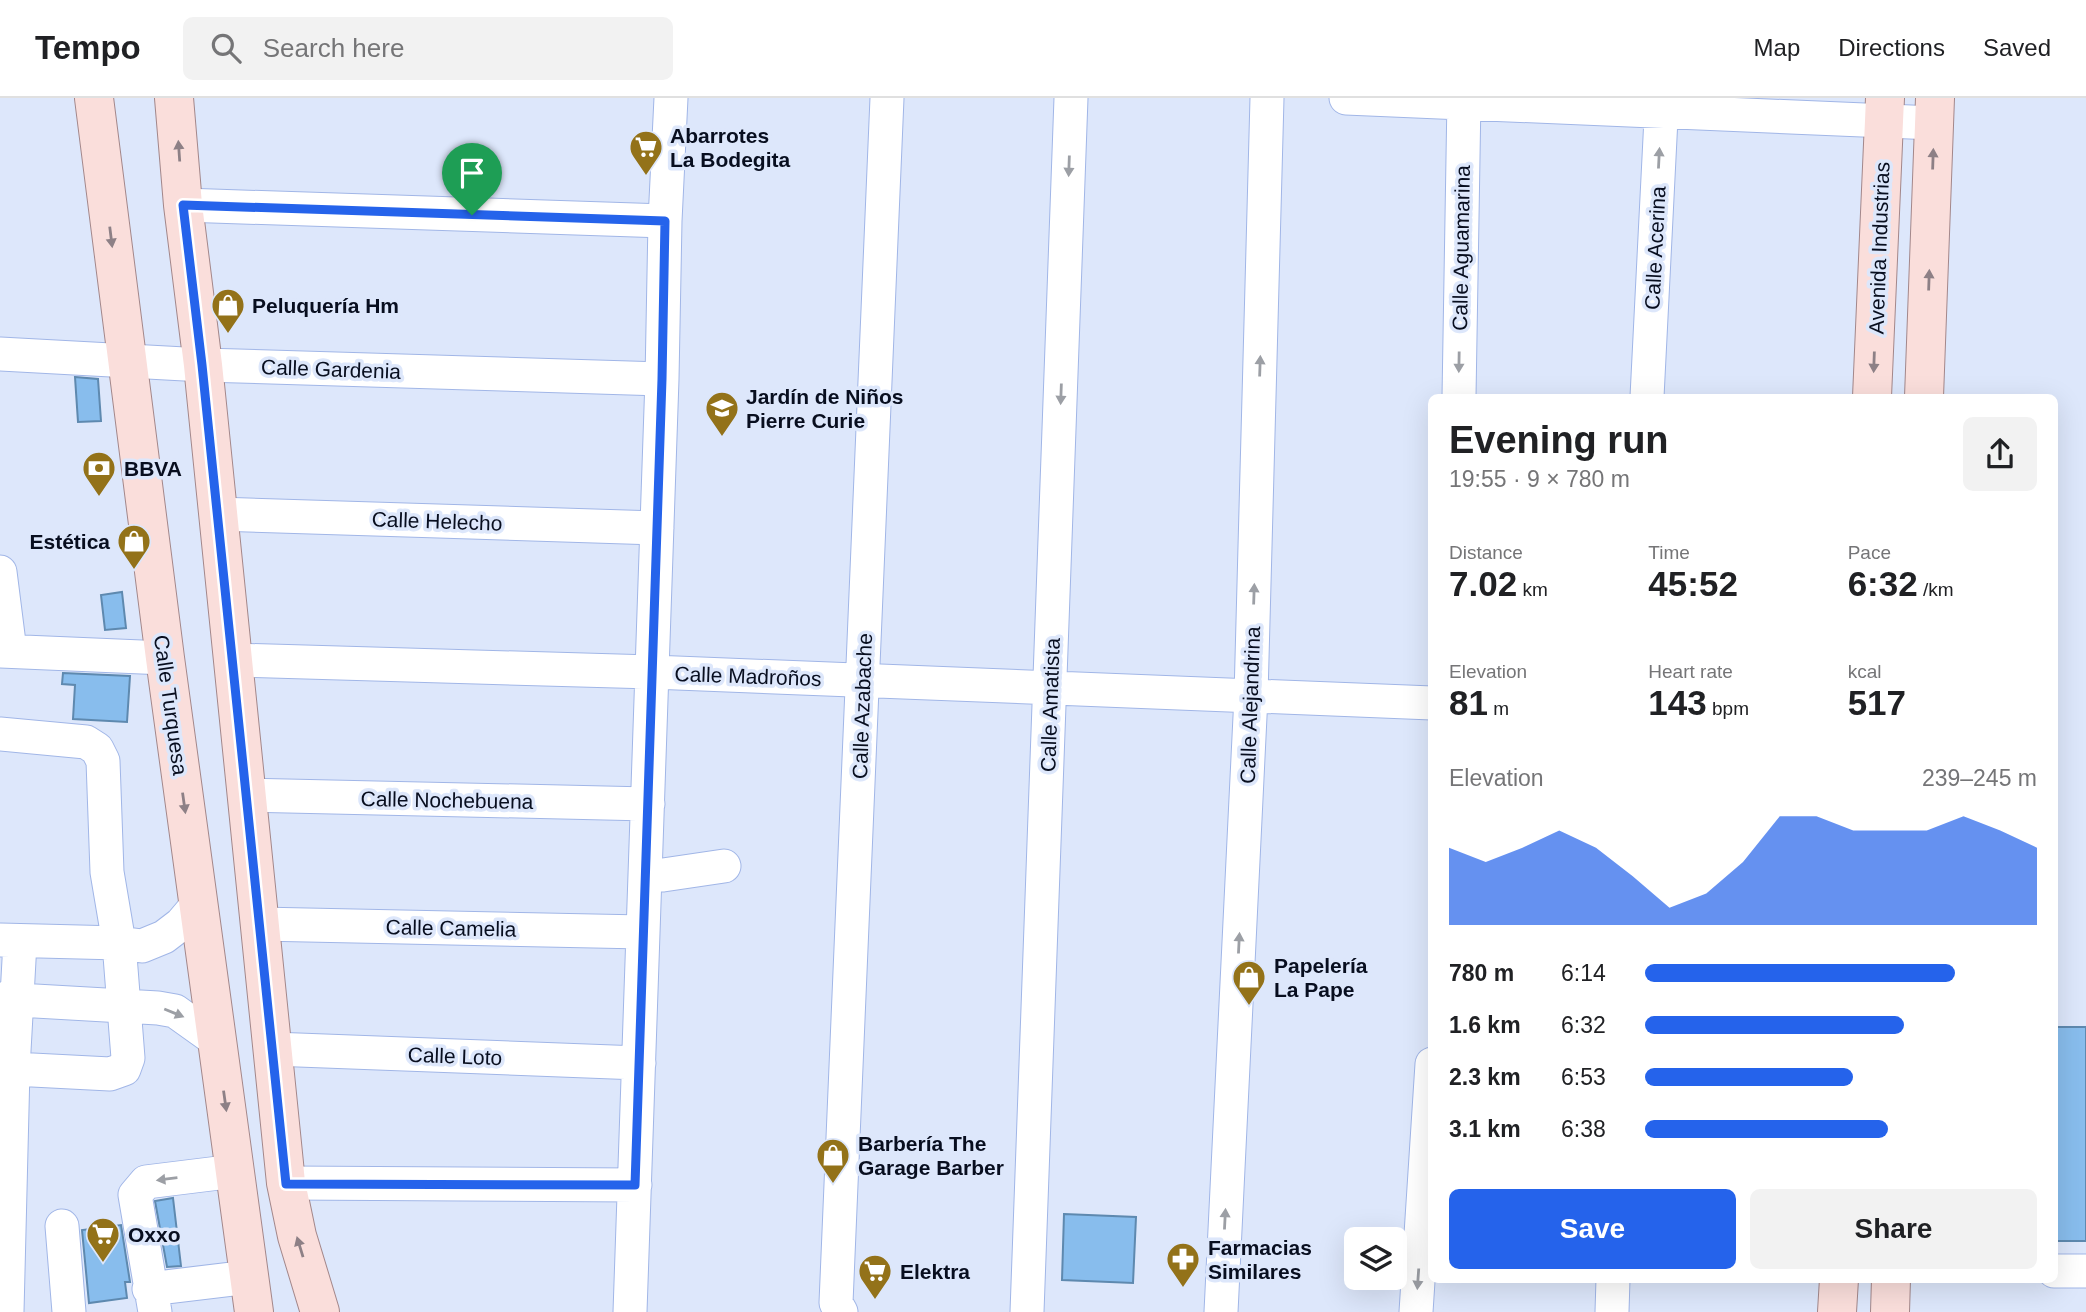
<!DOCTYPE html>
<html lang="en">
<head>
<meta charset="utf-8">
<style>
  :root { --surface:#fff; --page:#f2f2f2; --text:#202124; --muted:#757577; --line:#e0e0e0; --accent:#2563eb }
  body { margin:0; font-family:Arial,sans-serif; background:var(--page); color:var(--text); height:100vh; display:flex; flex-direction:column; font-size:26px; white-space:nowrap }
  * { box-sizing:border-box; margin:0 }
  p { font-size:23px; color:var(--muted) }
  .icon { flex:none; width:38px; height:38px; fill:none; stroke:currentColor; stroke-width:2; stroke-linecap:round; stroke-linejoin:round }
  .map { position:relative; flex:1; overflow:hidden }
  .drawer { position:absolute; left:1428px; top:296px; width:630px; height:889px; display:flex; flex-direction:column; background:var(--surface); border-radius:10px; box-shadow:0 7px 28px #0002 }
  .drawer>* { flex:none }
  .buttons { position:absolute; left:1344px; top:1129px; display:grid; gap:14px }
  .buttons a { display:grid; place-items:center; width:63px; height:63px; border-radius:10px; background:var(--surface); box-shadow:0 7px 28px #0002; font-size:35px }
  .pin { position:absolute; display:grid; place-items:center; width:60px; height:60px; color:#fff; margin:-72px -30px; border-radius:50% 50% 50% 0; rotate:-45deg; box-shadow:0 0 7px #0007 }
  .pin .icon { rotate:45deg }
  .round { display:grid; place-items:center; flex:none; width:74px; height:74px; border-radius:10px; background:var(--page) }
  .overview { display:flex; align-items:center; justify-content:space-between; height:119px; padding:0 21px }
  h1 { font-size:38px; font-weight:800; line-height:52px }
  .metrics { display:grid; grid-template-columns:repeat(3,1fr); gap:10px; height:119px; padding:7px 21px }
  .metrics div { display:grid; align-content:center }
  .metrics b { font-size:35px; font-weight:800 }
  .metrics small { font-size:19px; font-weight:400 }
  .metrics p { font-size:19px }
  .chart { height:196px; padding:14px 21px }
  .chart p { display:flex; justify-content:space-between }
  .chart svg { width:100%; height:126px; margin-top:7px; fill:var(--accent); opacity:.7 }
  .cta { display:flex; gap:14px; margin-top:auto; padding:14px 21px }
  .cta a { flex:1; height:80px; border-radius:10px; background:var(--accent); color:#fff; font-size:28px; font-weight:800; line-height:80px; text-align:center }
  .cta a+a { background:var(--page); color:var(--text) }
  ul { padding:0 21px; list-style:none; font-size:23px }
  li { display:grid; grid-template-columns:112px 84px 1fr; align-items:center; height:52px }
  li i { height:18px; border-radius:9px; background:var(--accent) }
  header { display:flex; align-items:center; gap:42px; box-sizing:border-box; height:98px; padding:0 35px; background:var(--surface); border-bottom:2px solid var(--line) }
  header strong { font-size:33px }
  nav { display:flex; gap:38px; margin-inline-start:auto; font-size:24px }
  .search { width:490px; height:63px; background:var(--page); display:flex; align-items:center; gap:18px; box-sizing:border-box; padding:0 24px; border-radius:10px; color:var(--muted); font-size:26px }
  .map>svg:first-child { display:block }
  .building { fill:#88bded; stroke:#5e89af; stroke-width:2 }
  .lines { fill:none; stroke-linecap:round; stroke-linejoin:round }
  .minor-casing { stroke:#a1b6e7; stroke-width:35 }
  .major-casing { stroke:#a3878a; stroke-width:40 }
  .minor { stroke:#fff; stroke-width:33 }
  .major { stroke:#fadedb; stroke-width:38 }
  .oneway { fill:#8d8086 }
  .oneway2 { fill:#9c9fa5 }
  .route-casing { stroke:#fff; stroke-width:14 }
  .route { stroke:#2563eb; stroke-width:9 }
  .labels { text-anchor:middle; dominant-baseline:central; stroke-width:7; stroke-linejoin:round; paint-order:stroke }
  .poi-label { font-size:21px; font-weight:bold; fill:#080e1f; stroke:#dde7fb; text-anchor:start }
  .street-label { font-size:21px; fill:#080e1f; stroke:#dde7fb }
</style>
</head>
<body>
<header>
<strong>Tempo</strong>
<div class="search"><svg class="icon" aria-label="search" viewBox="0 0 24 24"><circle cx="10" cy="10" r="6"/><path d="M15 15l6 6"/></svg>Search here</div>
<nav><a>Map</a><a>Directions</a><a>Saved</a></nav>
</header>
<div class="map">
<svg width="2086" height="1214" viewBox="0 0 2086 1214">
  <rect width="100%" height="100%" fill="#dde7fb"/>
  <path class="building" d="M75 279 98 281 101 323 78 324Z
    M122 494 126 530 105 532 101 497Z
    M63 575 130 578 127 624 73 621 75 587 62 586Z
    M2054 929H2086V1143H2054Z
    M173 1100 181 1168 167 1169 155 1103Z
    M1064 1116 1136 1119 1133 1185 1062 1182Z
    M121 1127 130 1184H125L127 1200 89 1205 82 1132Z"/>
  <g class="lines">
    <defs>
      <path id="minor" d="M1346 0 1934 25
        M183 107 665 123
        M0 256 203 267 662 281
        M1459 299 1464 0
        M1647 299 1662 0
        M217 416 657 430
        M0 474 10 553
        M0 553 165 560
        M233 562 652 574 1432 605
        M0 636 86 644 97 651 103 663 107 774 119 845 128 960 124 971 110 976 13 971
        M246 697 648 706
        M645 777H663L724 768
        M259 826 643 834
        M0 842 119 845 142 848 164 839 181 826 198 806
        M0 901 158 910 175 913 217 943
        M272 951 639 965
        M286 1085 635 1087
        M62 1128 69 1214
        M2054 1173H2086
        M149 1191 249 1179
        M7 1214 13 971 20 844
        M155 1214 135 1097 146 1084 235 1073
        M630 1214 662 281 665 123 671 0
        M841 1214 836 1205 887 0
        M1027 1214 1071 0
        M1221 1214 1251 598 1267 0
        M1416 1214 1432 966
        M1612 1214 1613 1181"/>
      <path id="major" d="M94 0 165 560 254 1214
        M174 0 183 107 203 267 286 1085 297 1138 320 1214
        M1872 299 1885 0
        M1924 299 1935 0
        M1837 1214 1839 1181
        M1890 1214 1891 1181"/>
    </defs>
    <use href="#minor" class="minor-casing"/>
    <use href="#major" class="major-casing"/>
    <use href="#minor" class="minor"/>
    <use href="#major" class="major"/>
  </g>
  <defs><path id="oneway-solid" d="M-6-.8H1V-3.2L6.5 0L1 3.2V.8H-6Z" transform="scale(1.75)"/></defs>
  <g class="oneway">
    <use href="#oneway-solid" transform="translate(179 53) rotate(-94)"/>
    <use href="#oneway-solid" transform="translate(1933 61) rotate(-88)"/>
    <use href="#oneway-solid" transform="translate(111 139) rotate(83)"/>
    <use href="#oneway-solid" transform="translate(1929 182) rotate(-88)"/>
    <use href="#oneway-solid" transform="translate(1874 264) rotate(92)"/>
    <use href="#oneway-solid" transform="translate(184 705) rotate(82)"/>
    <use href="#oneway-solid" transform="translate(225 1003) rotate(82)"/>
    <use href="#oneway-solid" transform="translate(300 1149) rotate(-107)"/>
  </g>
  <g class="oneway2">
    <use href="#oneway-solid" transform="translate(1659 60) rotate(-87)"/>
    <use href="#oneway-solid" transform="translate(1069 68) rotate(92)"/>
    <use href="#oneway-solid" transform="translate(1459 264) rotate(91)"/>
    <use href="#oneway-solid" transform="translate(1260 268) rotate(-88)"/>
    <use href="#oneway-solid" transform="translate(1061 296) rotate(92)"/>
    <use href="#oneway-solid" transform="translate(1254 496) rotate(-88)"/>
    <use href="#oneway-solid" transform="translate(1239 845) rotate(-87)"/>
    <use href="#oneway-solid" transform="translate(174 915) rotate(22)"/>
    <use href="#oneway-solid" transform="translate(167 1081) rotate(173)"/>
    <use href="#oneway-solid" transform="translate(1225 1121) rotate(-87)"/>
    <use href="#oneway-solid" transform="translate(1418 1181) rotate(94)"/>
  </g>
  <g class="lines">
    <defs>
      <path id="route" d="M183 107 665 123 662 281 635 1087 286 1086 202 267Z"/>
    </defs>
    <use href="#route" class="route-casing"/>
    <use href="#route" class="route"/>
  </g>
  <defs>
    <symbol id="supermarket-pin" viewBox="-11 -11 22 30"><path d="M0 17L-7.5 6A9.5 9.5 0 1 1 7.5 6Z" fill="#937219" stroke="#dde7fb"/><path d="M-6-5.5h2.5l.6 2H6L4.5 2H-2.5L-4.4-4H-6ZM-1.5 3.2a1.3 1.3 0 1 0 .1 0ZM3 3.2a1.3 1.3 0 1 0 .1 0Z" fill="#fff"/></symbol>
    <symbol id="shop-pin" viewBox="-11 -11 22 30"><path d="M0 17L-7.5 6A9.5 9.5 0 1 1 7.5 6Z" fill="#937219" stroke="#dde7fb"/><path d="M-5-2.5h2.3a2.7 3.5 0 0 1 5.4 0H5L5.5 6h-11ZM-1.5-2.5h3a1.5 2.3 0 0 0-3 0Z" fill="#fff"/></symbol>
    <symbol id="school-pin" viewBox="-11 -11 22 30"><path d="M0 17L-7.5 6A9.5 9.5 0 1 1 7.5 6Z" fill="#937219" stroke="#dde7fb"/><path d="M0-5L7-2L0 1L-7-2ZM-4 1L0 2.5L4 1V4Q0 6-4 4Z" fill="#fff"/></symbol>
    <symbol id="bank-pin" viewBox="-11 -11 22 30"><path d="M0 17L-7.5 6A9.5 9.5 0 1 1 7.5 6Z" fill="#937219" stroke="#dde7fb"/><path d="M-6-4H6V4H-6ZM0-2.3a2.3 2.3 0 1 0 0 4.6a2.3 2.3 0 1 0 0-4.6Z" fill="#fff"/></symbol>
    <symbol id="pharmacy-pin" viewBox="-11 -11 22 30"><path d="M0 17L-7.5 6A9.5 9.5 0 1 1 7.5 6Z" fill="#937219" stroke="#dde7fb"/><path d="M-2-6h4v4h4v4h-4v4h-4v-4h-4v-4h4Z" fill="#fff"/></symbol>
  </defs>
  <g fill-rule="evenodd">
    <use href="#supermarket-pin" x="627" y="30" width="38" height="52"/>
    <use href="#shop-pin" x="209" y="188" width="38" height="52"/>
    <use href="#school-pin" x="703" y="291" width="38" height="52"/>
    <use href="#bank-pin" x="80" y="351" width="38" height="52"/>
    <use href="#shop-pin" x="115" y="424" width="38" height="52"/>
    <use href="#shop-pin" x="1230" y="860" width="38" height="52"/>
    <use href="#shop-pin" x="814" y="1038" width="38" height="52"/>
    <use href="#supermarket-pin" x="84" y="1117" width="38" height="52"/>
    <use href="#pharmacy-pin" x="1164" y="1142" width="38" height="52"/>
    <use href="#supermarket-pin" x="856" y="1154" width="38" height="52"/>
  </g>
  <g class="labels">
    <g class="poi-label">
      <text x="670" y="37">Abarrotes<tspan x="670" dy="24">La Bodegita</tspan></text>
      <text x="252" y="207">Peluquería Hm</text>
      <text x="746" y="298">Jardín de Niños<tspan x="746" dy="24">Pierre Curie</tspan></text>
      <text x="124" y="370">BBVA</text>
      <text x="110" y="443" text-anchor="end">Estética</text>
      <text x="1274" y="867">Papelería<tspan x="1274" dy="24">La Pape</tspan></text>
      <text x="858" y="1045">Barbería The<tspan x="858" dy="24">Garage Barber</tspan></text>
      <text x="128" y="1136">Oxxo</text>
      <text x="1208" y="1149">Farmacias<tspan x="1208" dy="24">Similares</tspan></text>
      <text x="900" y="1173">Elektra</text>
    </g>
    <g class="street-label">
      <text transform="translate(1461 150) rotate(-89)">Calle Aguamarina</text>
      <text transform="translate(1655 150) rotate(-87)">Calle Acerina</text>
      <text transform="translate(1879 150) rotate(-88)">Avenida Industrias</text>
      <text transform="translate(331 271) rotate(2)">Calle Gardenia</text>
      <text transform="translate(437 423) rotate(2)">Calle Helecho</text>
      <text transform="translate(748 578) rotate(2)">Calle Madroños</text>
      <text transform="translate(171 607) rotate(82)">Calle Turquesa</text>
      <text transform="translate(1050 607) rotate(-88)">Calle Amatista</text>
      <text transform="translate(1250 607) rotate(-88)">Calle Alejandrina</text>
      <text transform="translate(862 608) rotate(-88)">Calle Azabache</text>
      <text transform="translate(447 702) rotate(1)">Calle Nochebuena</text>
      <text transform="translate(451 830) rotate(1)">Calle Camelia</text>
      <text transform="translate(455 958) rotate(2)">Calle Loto</text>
    </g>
  </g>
</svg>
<div class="buttons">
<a><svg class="icon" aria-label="layers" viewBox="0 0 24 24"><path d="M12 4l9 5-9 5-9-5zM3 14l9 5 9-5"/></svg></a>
</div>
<div class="pin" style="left:472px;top:117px;background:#1e9e55"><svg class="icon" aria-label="arrive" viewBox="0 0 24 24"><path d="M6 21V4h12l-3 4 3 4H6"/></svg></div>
<section class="drawer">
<div class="overview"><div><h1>Evening run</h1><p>19:55 · 9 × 780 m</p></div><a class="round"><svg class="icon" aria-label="share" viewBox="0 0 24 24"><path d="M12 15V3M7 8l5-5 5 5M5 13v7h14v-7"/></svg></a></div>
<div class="metrics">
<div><p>Distance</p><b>7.02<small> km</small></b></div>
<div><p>Time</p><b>45:52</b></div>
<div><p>Pace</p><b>6:32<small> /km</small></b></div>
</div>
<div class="metrics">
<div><p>Elevation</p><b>81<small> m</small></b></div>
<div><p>Heart rate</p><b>143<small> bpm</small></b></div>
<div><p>kcal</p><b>517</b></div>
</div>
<div class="chart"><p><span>Elevation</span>239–245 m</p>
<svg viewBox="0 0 160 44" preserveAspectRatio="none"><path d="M0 44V17L10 22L20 17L30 11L40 17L50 27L60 38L70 33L80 22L90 6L100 6L110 11L120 11L130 11L140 6L150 11L160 17V44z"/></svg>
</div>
<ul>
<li><b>780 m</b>6:14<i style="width:79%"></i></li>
<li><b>1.6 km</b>6:32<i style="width:66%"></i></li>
<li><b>2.3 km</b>6:53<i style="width:53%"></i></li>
<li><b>3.1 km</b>6:38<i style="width:62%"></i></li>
</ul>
<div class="cta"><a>Save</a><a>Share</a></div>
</section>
</div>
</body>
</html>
